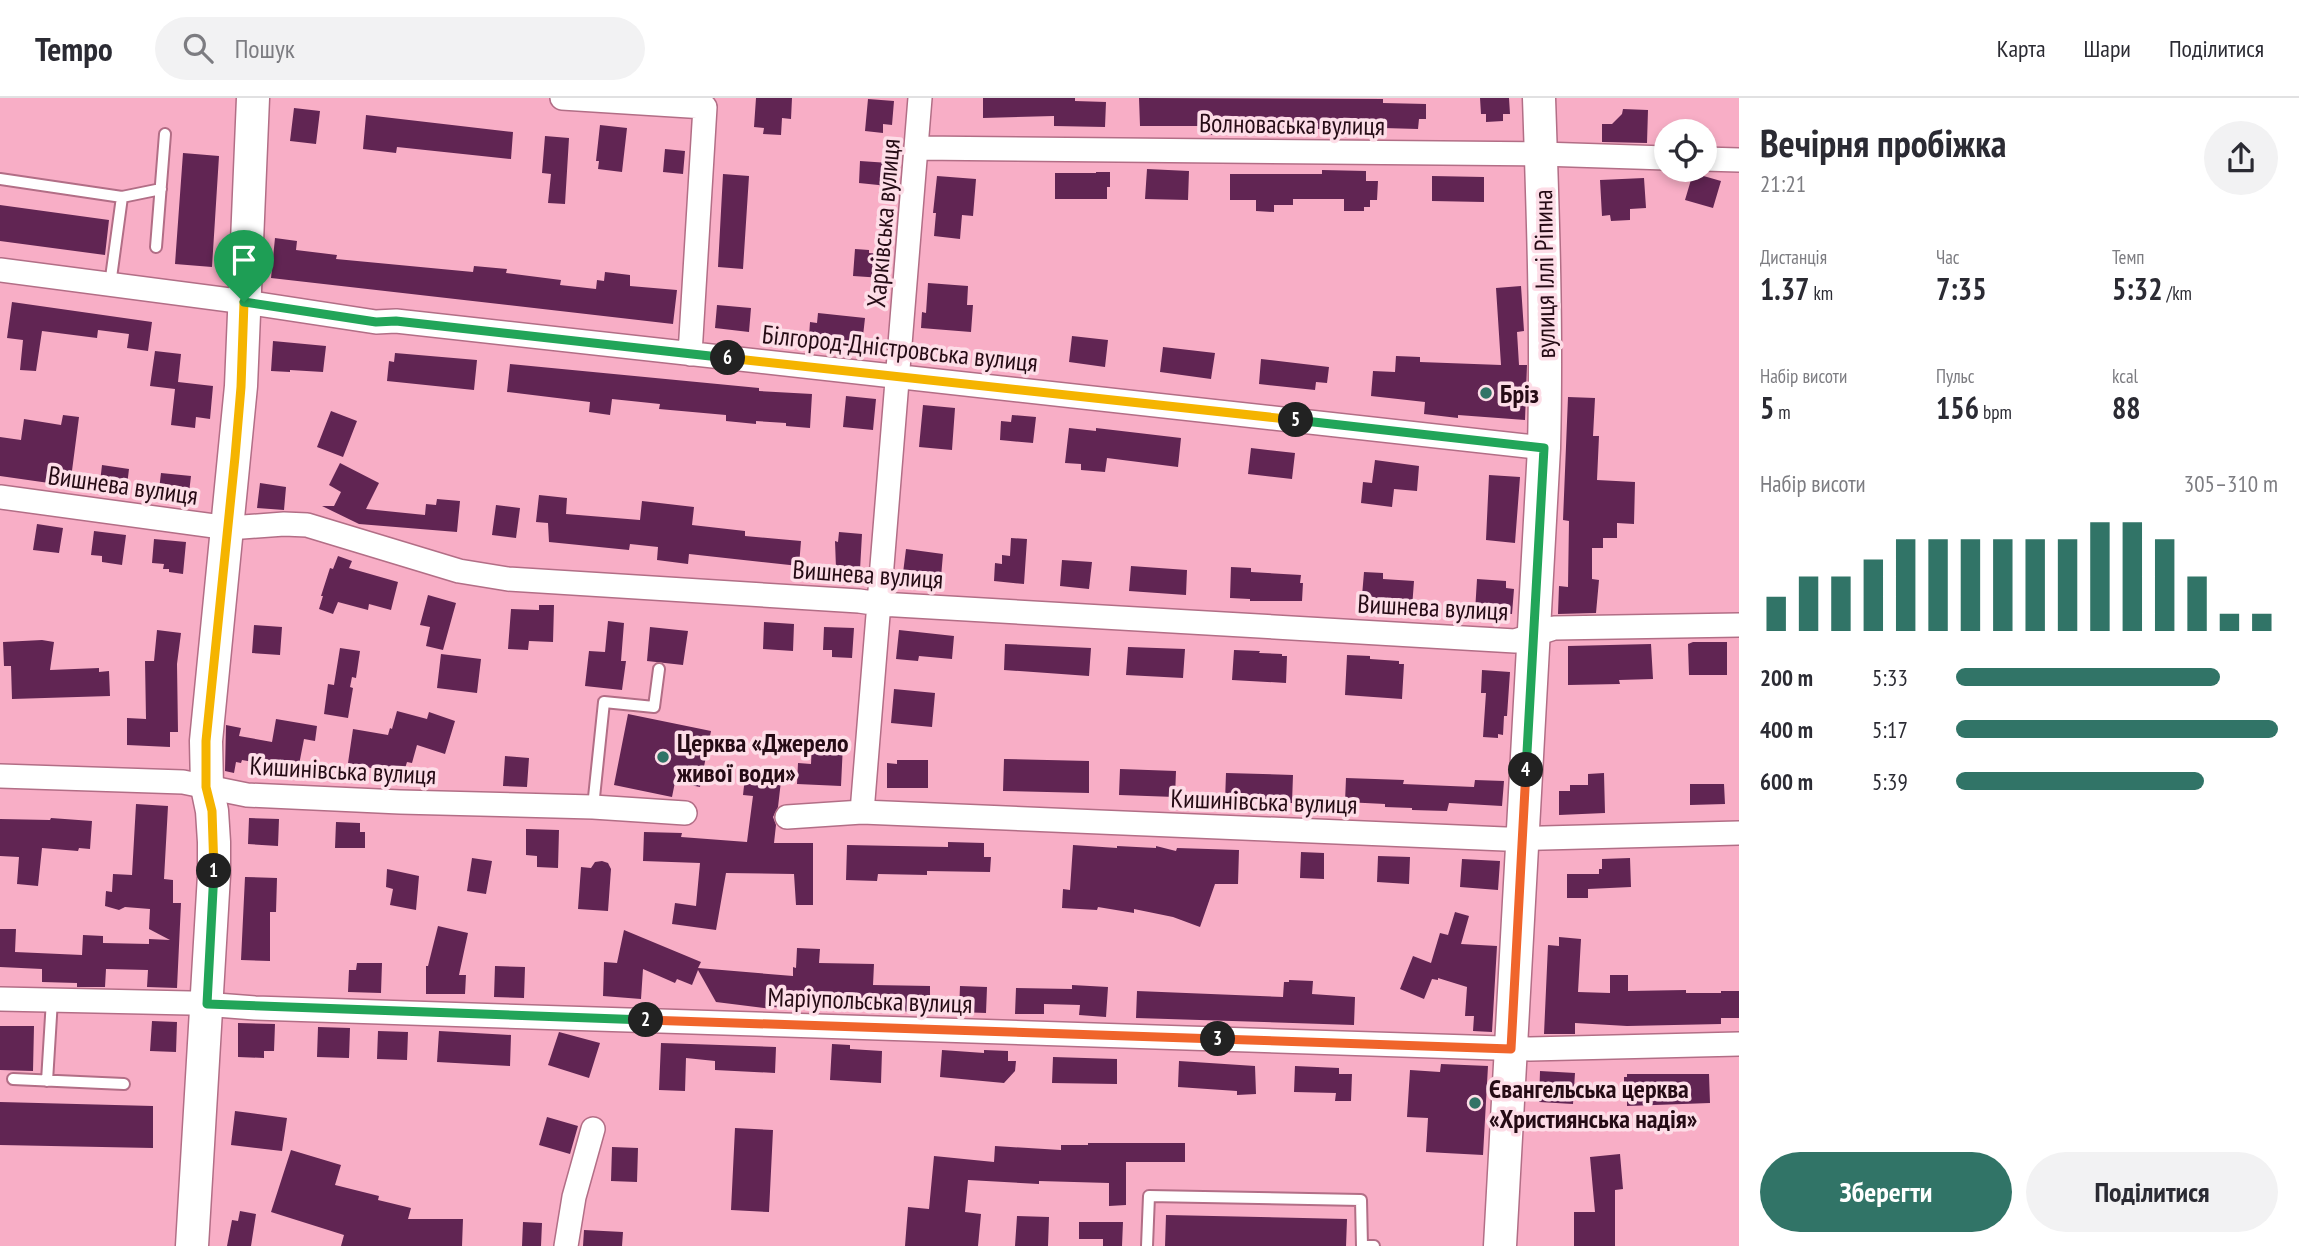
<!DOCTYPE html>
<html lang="uk">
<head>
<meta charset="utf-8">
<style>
  :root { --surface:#fff; --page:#f2f2f3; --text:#2b2b33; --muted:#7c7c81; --line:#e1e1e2; --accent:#317467 }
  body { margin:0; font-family:"PT Sans Narrow",sans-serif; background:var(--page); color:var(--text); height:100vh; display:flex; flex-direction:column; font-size:26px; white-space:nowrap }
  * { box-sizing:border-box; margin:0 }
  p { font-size:23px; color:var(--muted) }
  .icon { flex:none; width:38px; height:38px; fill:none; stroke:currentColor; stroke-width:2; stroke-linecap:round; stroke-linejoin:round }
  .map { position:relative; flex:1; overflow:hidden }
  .panel { display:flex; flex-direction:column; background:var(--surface); width:560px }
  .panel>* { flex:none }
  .buttons { position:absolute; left:1654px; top:21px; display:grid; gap:14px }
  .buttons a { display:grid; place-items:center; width:63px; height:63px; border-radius:50%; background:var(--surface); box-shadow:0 4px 10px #0003; font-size:35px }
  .pin { position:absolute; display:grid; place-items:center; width:60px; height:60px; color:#fff; margin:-72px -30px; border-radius:50% 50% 50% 0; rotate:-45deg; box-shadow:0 0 7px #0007 }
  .pin .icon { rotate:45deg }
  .km { position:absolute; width:35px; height:35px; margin:-18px; border-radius:50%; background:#222; color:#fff; font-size:19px; line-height:35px; text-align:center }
  .round { display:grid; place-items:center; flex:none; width:74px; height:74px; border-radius:37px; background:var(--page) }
  .summary { display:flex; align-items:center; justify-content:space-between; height:119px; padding:0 21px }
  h1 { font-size:38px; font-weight:700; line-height:52px }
  .figures { display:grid; grid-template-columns:repeat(3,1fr); gap:10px; height:119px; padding:7px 21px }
  .figures div { display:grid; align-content:center }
  .figures b { font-size:30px; font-weight:700 }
  .figures small { font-size:19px; font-weight:400 }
  .figures p { font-size:19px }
  .chart { height:196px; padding:14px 21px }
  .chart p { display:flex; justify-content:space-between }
  .chart svg { width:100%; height:126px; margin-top:7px; stroke:var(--accent); stroke-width:6 }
  .action { display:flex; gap:14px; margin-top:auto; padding:14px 21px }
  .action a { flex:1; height:80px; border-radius:42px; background:var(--accent); color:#fff; font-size:28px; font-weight:700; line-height:80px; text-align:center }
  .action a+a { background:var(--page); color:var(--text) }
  ul { padding:0 21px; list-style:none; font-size:23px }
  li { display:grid; grid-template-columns:112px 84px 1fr; align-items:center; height:52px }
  li i { height:18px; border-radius:9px; background:var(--accent) }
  header { display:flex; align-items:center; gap:42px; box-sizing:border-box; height:98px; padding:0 35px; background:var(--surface); border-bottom:2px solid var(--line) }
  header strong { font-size:33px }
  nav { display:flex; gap:38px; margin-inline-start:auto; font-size:24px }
  .search { width:490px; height:63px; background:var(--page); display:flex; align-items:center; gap:18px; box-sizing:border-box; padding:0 24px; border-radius:38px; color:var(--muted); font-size:26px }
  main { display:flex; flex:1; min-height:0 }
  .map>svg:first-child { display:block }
  .building { fill:#612553 }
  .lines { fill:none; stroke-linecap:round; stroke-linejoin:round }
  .lane-casing { stroke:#b26e86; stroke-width:14 }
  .street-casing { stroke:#b26e86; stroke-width:26 }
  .secondary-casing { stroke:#b26e86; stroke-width:35 }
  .lane { stroke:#fff; stroke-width:10 }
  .street { stroke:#fff; stroke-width:23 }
  .secondary { stroke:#fff; stroke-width:32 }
  .split-1-casing { stroke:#fff; stroke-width:14 }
  .split-2-casing { stroke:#fff; stroke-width:14 }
  .split-3-casing { stroke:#fff; stroke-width:14 }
  .split-4-casing { stroke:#fff; stroke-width:14 }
  .split-5-casing { stroke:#fff; stroke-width:14 }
  .split-6-casing { stroke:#fff; stroke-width:14 }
  .split-7-casing { stroke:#fff; stroke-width:14 }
  .split-1 { stroke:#f5b400; stroke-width:9 }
  .split-2 { stroke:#22a559; stroke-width:9 }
  .split-3 { stroke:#f0652b; stroke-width:9 }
  .split-4 { stroke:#f0652b; stroke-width:9 }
  .split-5 { stroke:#22a559; stroke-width:9 }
  .split-6 { stroke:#f5b400; stroke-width:9 }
  .split-7 { stroke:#22a559; stroke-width:9 }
  .poi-dot { fill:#317467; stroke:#fddde7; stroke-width:2.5 }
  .labels { text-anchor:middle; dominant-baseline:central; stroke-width:7; stroke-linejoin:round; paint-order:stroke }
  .street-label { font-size:26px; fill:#250b15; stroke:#fddde7 }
  .poi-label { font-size:26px; font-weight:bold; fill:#250b15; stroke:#fddde7; text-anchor:start }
</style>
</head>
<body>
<header>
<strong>Tempo</strong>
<div class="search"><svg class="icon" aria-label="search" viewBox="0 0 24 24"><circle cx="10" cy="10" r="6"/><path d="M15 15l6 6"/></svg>Пошук</div>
<nav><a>Карта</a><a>Шари</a><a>Поділитися</a></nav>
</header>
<main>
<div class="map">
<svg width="1739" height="1148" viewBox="0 0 1739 1148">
  <rect width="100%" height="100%" fill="#f8aec6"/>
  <path class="building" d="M756 0H792L791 21 782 20 781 37 763 36 764 30 754 29Z
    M983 0H1075V3L1106 4 1105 29 1054 28V18L983 20Z
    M1139 0 1383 1V5L1426 6V21H1419L1418 31 1383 30V34H1366V31H1271V34H1227V37H1211L1210 28H1140Z
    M1480 0H1509L1510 16H1503V23L1486 24V16H1481Z
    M868 1 894 3 892 27 883 26V35L865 33Z
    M294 10 320 13 316 46 290 43Z
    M1623 11 1648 12 1647 45 1602 44V26H1612L1622 16Z
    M366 17 513 34 511 61 397 49 396 55 363 51Z
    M600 27 627 30 622 74 598 71 599 63H596Z
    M545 38 569 40 565 106 548 105 551 76 542 75Z
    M665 51 685 53 683 76 663 74Z
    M183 55 219 58 212 169 175 166Z
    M860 63 889 65 888 88 859 85Z
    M1147 71 1189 73 1188 102 1145 101Z
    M1322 72 1366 73V83H1378L1377 102H1370V109H1364V113H1344V101H1293V107H1274V114L1256 113V102H1230V76H1322Z
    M1096 74H1110V89H1107V101H1055V75H1096Z
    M1693 75 1721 83 1713 110 1685 102Z
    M723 76 749 78 743 171 718 169Z
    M937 78 976 81 973 118 962 117 960 141 934 138 936 115H933Z
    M1432 78 1484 79V104L1432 103Z
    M1644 80 1646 110 1630 111V122L1611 123 1610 117 1602 118 1600 82Z
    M0 107 109 122 105 157 0 143Z
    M275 140 297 143 296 152 337 157 336 161 473 174 474 168 507 171 506 175 561 182 560 187 596 191 597 182 604 183 605 174 630 177V188L677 192 673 226 271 180Z
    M855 151 869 152V155L884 156 883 180 853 178Z
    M928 185 968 188 967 207H973L971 234 921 230 922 214 926 215Z
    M1521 188 1524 233 1517 234 1519 267H1527L1525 322 1458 317V320L1424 316 1425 304 1371 298 1373 273 1395 274 1396 258 1420 259V264L1501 267 1496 190Z
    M12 204 152 224 148 253 127 250 129 236 98 232 97 240 42 233 36 273 20 272 23 242 7 240Z
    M717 207 751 210 749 234 715 230Z
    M818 215 865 220 862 247 816 242V239H809L810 224 817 225Z
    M1072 238 1108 242 1105 269 1069 264Z
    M273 243 326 248 323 274 290 272V274L271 273Z
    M1163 249 1215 255 1211 281 1160 274Z
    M155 253 181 256 178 284 213 288 210 321 196 319 195 330 171 327 175 291 150 288Z
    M395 255 477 262 474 292 387 283 389 263 394 264Z
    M1261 261 1329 269 1327 285 1316 284 1315 292 1259 286Z
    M510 266 759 290V293L812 296 810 330 786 328V325L756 323V326L726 323V317L659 311 660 306 612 301 610 317 589 314 590 304 507 294Z
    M846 298 876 301 873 332 843 329Z
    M1568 299 1595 300 1593 338H1599L1597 382 1635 384 1634 426 1617 425V440H1603V450H1592V481L1599 482 1596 515 1558 516 1559 488 1568 489 1569 423 1563 422Z
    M923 307 955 310 952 352 919 349Z
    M331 313 357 323 343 359 317 349Z
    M63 317 79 319 70 388 0 378V339L21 342 24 321 61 327Z
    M1012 317 1036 319 1033 345 1000 342 1001 323 1011 324Z
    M1069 330 1096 333V330L1181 340 1178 369 1107 360 1105 374 1081 372V366L1065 365Z
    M1251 350 1295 355 1292 381 1248 376Z
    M1375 362 1419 368 1417 393 1394 391 1392 409 1361 405 1363 384 1372 385Z
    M340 365 379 385 366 411 425 417 426 406 436 407 437 401 460 403 457 434 359 426 322 408H334L341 394 329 387Z
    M102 367 129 371 126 396 99 393Z
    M161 375 191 378 188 403 158 400Z
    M1489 377 1520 379 1515 445 1486 442Z
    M260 385 286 389 284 412 257 410Z
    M539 397 567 400 566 416 640 422 642 403 694 409 692 427 745 433V438L801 443 799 468 689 456 688 466 657 462 658 449 630 446 629 452 549 444 548 425 536 424Z
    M496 407 520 410 516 440 492 437Z
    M37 426 63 430 59 455 33 452Z
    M94 433 126 437 122 467 102 464V458L91 457Z
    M839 434 862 436 860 472 836 470 835 443 838 444Z
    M1011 440 1027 441 1024 486 994 483 995 465 1002 466V457L1010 458Z
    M154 441 186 444 183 476 169 474V471H163L164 466 152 465Z
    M906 451 943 456 941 479 903 475Z
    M338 458 352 463 349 470 398 484 391 512 369 506 368 512 338 504 333 516 319 511 323 498H321L330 470 333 471Z
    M1062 462 1092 464 1089 491 1060 488Z
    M1131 468 1187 472 1186 497 1129 493Z
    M1231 469 1251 470V474L1301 477 1300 485H1303L1302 503H1250V501L1230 500Z
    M1364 474 1383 475V481L1414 483 1412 510H1408V513L1361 510Z
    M1477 481 1506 483V490L1514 491 1512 516 1475 514Z
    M428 497 456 505 443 552 426 548 430 529 420 527Z
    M539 507H554L553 544 529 543 528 552 508 551 511 511 539 512Z
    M608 523 624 525 621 563H626L622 592 585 588 589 553 605 554Z
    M764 524 794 526 793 553 763 551Z
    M254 527 282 529 280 557 252 555Z
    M650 529 688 533 683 567 647 563Z
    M824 529 854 530 852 560 832 559V552H823Z
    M157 532 181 535 177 566 178 634H170V649L127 647V620L146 621 145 563H154Z
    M899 532 954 538 952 561 919 558 918 563 896 561Z
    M42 542 54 544 50 572 99 570V574L109 573 110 598 12 601 11 568H4L3 544Z
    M1693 544H1727V577H1689L1688 546Z
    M1005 546 1091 550 1089 578 1004 572Z
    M1651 546 1653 581 1619 582 1620 586 1568 587V548Z
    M1128 549 1185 551 1183 580 1126 577Z
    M340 550 360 553 356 580 352 579 350 589 353 590 348 620 324 616 328 586 334 587Z
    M1234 552 1260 553 1259 555 1282 556V558H1287L1286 585 1232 582Z
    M441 556 481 561 477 595 437 590Z
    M1347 557 1370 558V561L1399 563V566H1404L1402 601 1345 597Z
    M1482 572 1510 574 1507 618H1504L1503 637 1498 636V640L1483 639 1486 595H1481Z
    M894 591 935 595 932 629 891 625Z
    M397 613 427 621 429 614 455 623 445 656 417 647 412 665 407 664 403 677 348 665 353 631 388 637 390 630 392 631Z
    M628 616 711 633 700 689 675 684 672 699 614 687Z
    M276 621 317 628 315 643 304 641 298 672 242 662 241 665 236 664 234 675 225 673 226 627 241 630 239 638 272 644Z
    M812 644 843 646 841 688 797 686 798 665 811 666Z
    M505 658 529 660 527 689 503 688Z
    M1004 661 1089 663V695L1003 693Z
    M897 662H928V690H887V665L897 666Z
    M1120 671 1176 673 1175 699 1119 697Z
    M1226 675 1293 677 1292 705 1225 703Z
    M1604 675 1605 715 1559 717V693H1570V687H1588V676Z
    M745 679 781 683 778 709 773 719 776 727 774 745H813V807H796L794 776 726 775 716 832 672 826 675 805 696 808 700 765 643 763 644 734 682 735 681 739 747 744 753 698 743 697Z
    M1346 680 1404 682 1403 686 1474 689 1475 682 1504 683 1502 708 1449 705 1447 713 1412 712V710L1385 709V706L1345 704Z
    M1690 686H1724L1725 706 1690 707Z
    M136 706 168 708 164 781 173 782V805H181L177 890 147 889 148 872 106 871 105 889H77V885L42 884V871L0 869V831H16L15 854 82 857 83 837 103 838V845L149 846V841L170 842 149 831 150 811 125 809 119 812 105 808 106 793 112 794 113 776 132 777Z
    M51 720 92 723 90 751 79 750 78 753 42 750 38 788 17 786 19 759 0 758V721L50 722Z
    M249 720 279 721 278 748 248 746Z
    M336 724 360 725V734H365V750H335Z
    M526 731 559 732 558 770 537 769V758L526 757Z
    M948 744 984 745V759H991L990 774 927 773V777L878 776 877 783 846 782 847 747 948 749Z
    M1073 747 1117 750V748L1156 750V748L1176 753 1177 750 1239 752 1238 786H1215L1200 829 1173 819 1134 811V815L1098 809 1097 812 1062 810 1063 791 1070 792Z
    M1301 754 1324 755V781L1300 780Z
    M1378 758 1410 759 1409 786 1377 784Z
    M472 760 492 763 486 796 467 793Z
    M1630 760 1631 789 1588 791V800H1567V776H1599V771H1602V761Z
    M1462 761 1500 763 1498 792 1460 789Z
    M602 763 608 765 611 771 608 813 578 811 581 769 591 770 595 764Z
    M387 771 419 778 416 812 390 807 393 791 386 789Z
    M245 779 277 780 276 814H270V863L241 862Z
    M1455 814 1469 818 1461 846 1497 848 1492 934 1473 933 1474 918H1465L1467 889 1438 880V882L1432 881 1424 901 1400 891 1413 858 1431 865 1440 835 1448 837Z
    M438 828 468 835 459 877H466L465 896H426V868H428Z
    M624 832 701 864 698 870 793 878V869L796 870 797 850 820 851 819 865 874 866 873 887 930 888V914L815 912 773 909V911L716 904 698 872 692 887 677 881 675 885 643 871 641 901 603 898 604 864 617 865Z
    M1559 839 1581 841 1578 894 1610 895V877H1628V893L1686 892V895H1721V893H1739V920H1721V926L1627 928 1575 925V936H1544L1548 847 1559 848Z
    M357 865H382L381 895 348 894 349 872H356Z
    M495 868 525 869 524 900 494 899Z
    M1289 882 1313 883 1312 896 1355 899 1354 927 1136 920 1137 893 1283 899 1284 884H1289Z
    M1072 887 1108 889 1106 919 1079 917 1080 907 1044 906V916H1015L1016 890 1072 891Z
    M960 888 987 889 986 915 959 914Z
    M152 923 177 924 176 954 150 953Z
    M238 925 275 926 274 953H264V960L238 959Z
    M0 928H34L33 973 0 972Z
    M318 929 350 930 349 960 317 959Z
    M378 933 408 934 407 962 377 961Z
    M439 933 511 937 510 968 437 964Z
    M559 934 600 945 589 980 548 967Z
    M661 945 776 949 775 975 715 972V963L686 960 685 993 659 992Z
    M832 946 850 947V951L882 953 881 985 830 982Z
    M942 952 984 955V952L1008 953V963H1016L1015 973 1004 985 940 979Z
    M1053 959 1117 961V986L1052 985Z
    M1179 963 1255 968 1256 996 1237 997V993L1178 989Z
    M1441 966 1488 968 1483 1057 1426 1054 1428 1020 1407 1019 1410 972 1440 974Z
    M1295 968 1339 970V976H1352L1351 1003H1335L1336 995 1294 994Z
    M1540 973 1575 975 1573 1006 1539 1004Z
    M1627 976H1709L1710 1005 1627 1008V1000H1624V979H1627Z
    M0 1004 153 1008V1050L0 1047Z
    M235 1013 287 1020 282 1053 231 1047Z
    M547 1019 578 1028 570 1056 539 1047Z
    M735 1030 773 1032 769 1114 731 1112Z
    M1088 1045H1185V1064H1126V1107L1109 1108V1085L1039 1083V1086L968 1082 965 1114 981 1116 978 1148H905L908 1109 929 1111 934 1058 994 1064 995 1048 1061 1052V1047H1088Z
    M612 1049 638 1050 637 1084 611 1083Z
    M291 1052 341 1067 335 1087 379 1098 378 1102 411 1110 408 1121H463L462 1148H341L344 1137 271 1114Z
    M1620 1056 1623 1091 1615 1092V1148H1574V1114H1595L1590 1059Z
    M240 1113 256 1116 251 1148H227L232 1122 238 1123Z
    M1166 1117 1347 1121 1346 1148H1165Z
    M1017 1118 1049 1119 1048 1148H1015Z
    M523 1124 542 1125 541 1148H522Z
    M1079 1124H1123L1122 1148H1103V1141H1079Z
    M584 1132 623 1134 622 1148H583Z"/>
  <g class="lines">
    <defs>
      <path id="lane" d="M0 81 122 99 110 187
        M122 99 161 91
        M156 149 165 36
        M593 709 604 604 654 609 659 571
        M13 981 124 986
        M47 983 52 902
        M1147 1148 1149 1098 1361 1102 1362 1148H1374"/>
      <path id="street" d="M562 0 705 9 690 256
        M917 50 1541 56 1666 60
        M1704 61 1739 62
        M0 172 245 204 376 224 396 223 1544 350
        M0 399 229 430 284 426 307 427 459 473 508 481 859 503 880 506 1515 543 1554 530 1739 527
        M0 678 183 684 247 697 400 704 593 709 685 715
        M862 714 920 0
        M787 719 862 714 1505 741 1739 735
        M0 901 190 905 255 910 1530 951 1739 946
        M566 1148 574 1099 593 1031"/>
      <path id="secondary" d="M192 1148 214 777V744L212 713 207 689 206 643 241 288 253 0
        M1500 1148 1544 350C1547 233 1543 117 1539 0"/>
    </defs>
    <use href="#lane" class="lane-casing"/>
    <use href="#street" class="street-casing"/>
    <use href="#secondary" class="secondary-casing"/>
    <use href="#lane" class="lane"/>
    <use href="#street" class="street"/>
    <use href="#secondary" class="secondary"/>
  </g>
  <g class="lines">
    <defs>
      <path id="split-1" d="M214 773 212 713 206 689V643L235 359 241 289 244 204"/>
      <path id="split-2" d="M214 773 207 906 646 922"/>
      <path id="split-3" d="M646 922 1218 941"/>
      <path id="split-4" d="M1218 941 1511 951 1526 672"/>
      <path id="split-5" d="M1296 322 1544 350 1526 672"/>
      <path id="split-6" d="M728 260 1296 322"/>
      <path id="split-7" d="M244 204 376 224 396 223 728 260"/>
    </defs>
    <use href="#split-1" class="split-1-casing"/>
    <use href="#split-2" class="split-2-casing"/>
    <use href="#split-3" class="split-3-casing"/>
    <use href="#split-4" class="split-4-casing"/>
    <use href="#split-5" class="split-5-casing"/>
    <use href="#split-6" class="split-6-casing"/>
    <use href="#split-7" class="split-7-casing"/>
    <use href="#split-1" class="split-1"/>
    <use href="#split-2" class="split-2"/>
    <use href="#split-3" class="split-3"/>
    <use href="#split-4" class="split-4"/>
    <use href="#split-5" class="split-5"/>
    <use href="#split-6" class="split-6"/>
    <use href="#split-7" class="split-7"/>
  </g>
  <g class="poi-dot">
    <circle cx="1486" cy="295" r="7"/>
    <circle cx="663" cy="659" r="7"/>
    <circle cx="1475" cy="1005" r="7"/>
  </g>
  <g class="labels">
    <g class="street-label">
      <text transform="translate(1292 26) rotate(1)">Волноваська вулиця</text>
      <text transform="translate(883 125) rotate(-85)">Харківська вулиця</text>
      <text transform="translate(1544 176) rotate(-91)">вулиця Іллі Ріпина</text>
      <text transform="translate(900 250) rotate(6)">Білгород-Дністровська вулиця</text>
      <text transform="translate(123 387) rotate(8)">Вишнева вулиця</text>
      <text transform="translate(868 476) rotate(4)">Вишнева вулиця</text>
      <text transform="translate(1433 509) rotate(3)">Вишнева вулиця</text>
      <text transform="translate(343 672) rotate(3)">Кишинівська вулиця</text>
      <text transform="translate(1264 703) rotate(2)">Кишинівська вулиця</text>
      <text transform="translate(870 902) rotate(2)">Маріупольська вулиця</text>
    </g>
    <g class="poi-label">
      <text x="1500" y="295">Бріз</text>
      <text x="677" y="644">Церква «Джерело<tspan x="677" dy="30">живої води»</tspan></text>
      <text x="1489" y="990">Євангельська церква<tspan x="1489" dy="30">«Християнська надія»</tspan></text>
    </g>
  </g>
</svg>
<div class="buttons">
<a><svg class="icon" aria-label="locate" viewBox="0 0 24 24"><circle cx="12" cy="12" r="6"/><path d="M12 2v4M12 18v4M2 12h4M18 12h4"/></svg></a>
</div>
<div class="pin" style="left:244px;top:204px;background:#1e9e55"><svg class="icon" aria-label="arrive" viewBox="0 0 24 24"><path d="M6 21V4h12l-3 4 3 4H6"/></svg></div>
<b class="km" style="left:214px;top:773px">1</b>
<b class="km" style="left:646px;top:922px">2</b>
<b class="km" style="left:1218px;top:941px">3</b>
<b class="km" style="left:1526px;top:672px">4</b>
<b class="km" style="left:1296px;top:322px">5</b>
<b class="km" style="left:728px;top:260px">6</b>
</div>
<section class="panel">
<div class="summary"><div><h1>Вечірня пробіжка</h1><p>21:21</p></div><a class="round"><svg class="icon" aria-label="share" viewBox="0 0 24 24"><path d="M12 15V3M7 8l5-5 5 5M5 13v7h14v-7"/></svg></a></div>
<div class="figures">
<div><p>Дистанція</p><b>1.37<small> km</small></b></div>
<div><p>Час</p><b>7:35</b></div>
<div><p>Темп</p><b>5:32<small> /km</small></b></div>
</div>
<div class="figures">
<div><p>Набір висоти</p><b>5<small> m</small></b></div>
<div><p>Пульс</p><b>156<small> bpm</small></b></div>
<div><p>kcal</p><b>88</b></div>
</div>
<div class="chart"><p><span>Набір висоти</span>305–310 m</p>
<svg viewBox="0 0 160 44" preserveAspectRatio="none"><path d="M5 44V32M15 44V25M25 44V25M35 44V19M45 44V12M55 44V12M65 44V12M75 44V12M85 44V12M95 44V12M105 44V6M115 44V6M125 44V12M135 44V25M145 44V38M155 44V38"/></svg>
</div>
<ul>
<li><b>200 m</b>5:33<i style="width:82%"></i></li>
<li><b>400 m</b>5:17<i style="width:100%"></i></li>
<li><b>600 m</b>5:39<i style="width:77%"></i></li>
</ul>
<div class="action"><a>Зберегти</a><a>Поділитися</a></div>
</section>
</main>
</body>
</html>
